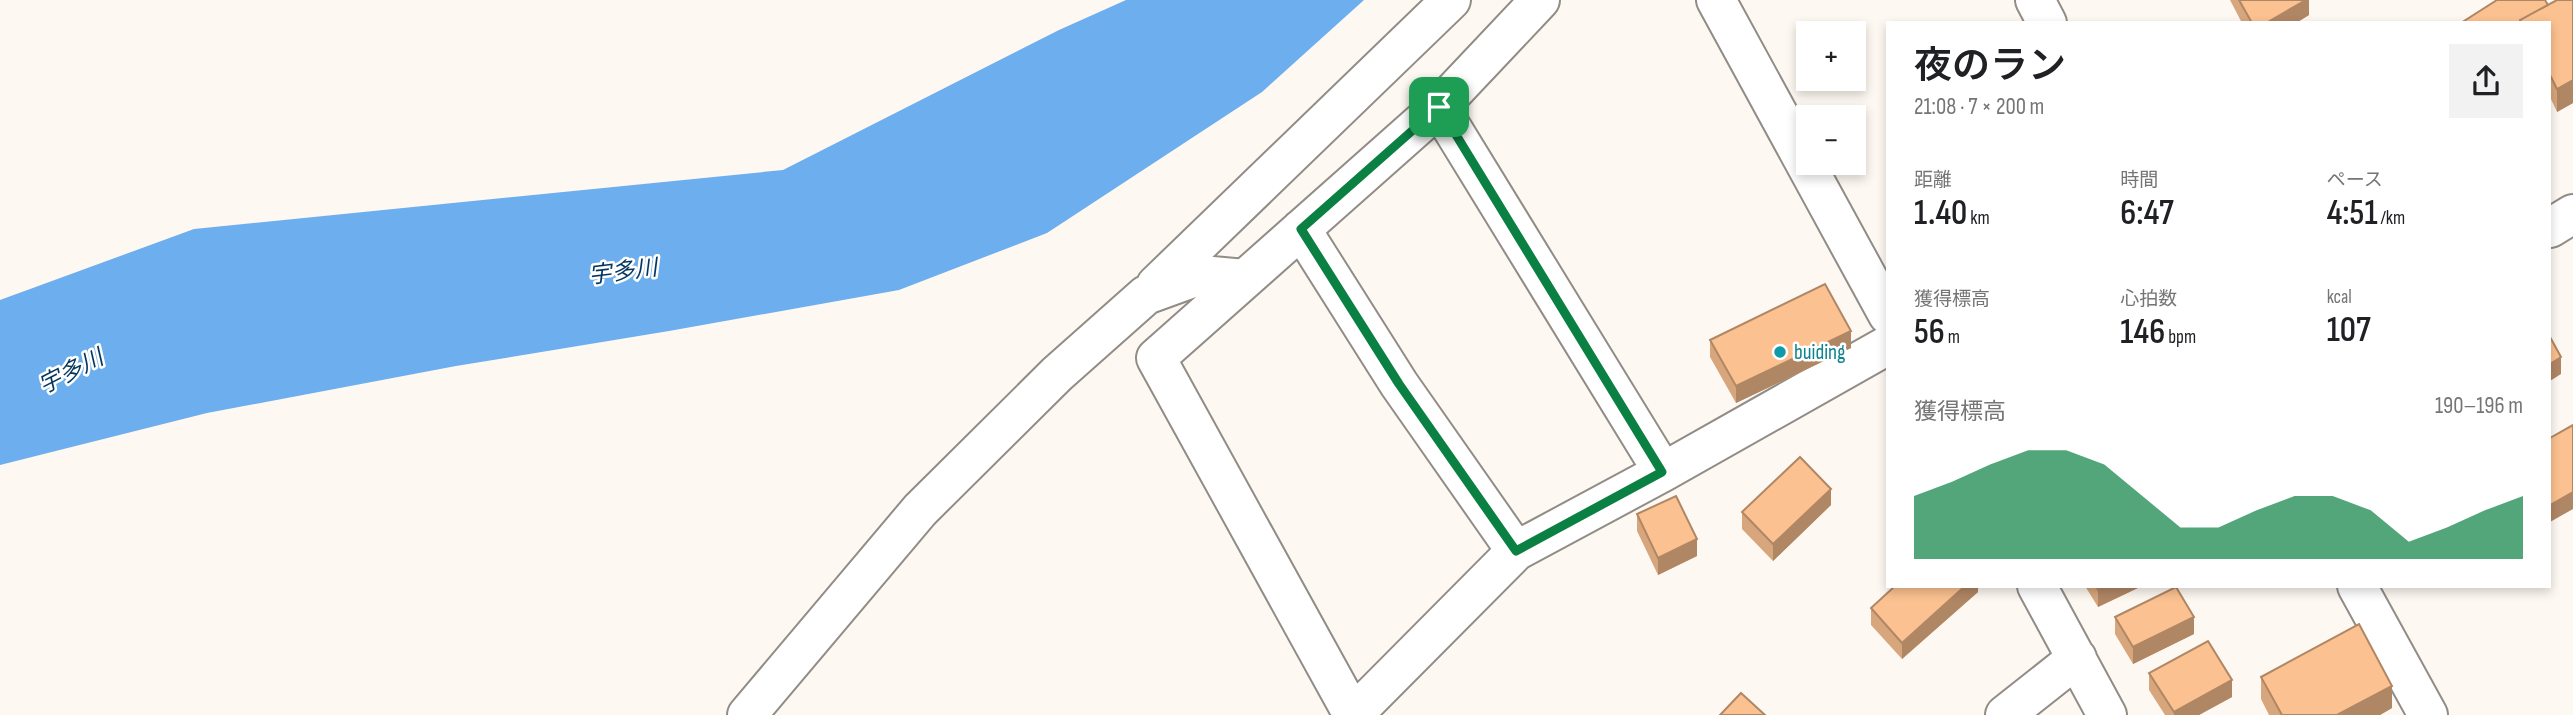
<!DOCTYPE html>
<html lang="ja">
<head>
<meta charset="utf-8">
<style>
  :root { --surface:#fff; --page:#f2f2f2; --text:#202124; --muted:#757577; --accent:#0b8043 }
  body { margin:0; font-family:"Sofia Sans Condensed","Noto Sans JP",sans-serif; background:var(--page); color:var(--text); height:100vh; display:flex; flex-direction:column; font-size:26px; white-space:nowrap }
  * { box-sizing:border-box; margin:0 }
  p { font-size:23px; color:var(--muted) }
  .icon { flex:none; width:38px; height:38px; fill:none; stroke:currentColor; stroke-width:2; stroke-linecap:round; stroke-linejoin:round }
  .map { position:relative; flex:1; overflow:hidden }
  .drawer { position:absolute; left:1886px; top:21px; width:665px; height:567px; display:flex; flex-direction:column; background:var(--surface); border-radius:0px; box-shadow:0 4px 10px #0003 }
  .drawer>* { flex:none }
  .buttons { position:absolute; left:1796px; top:21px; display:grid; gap:14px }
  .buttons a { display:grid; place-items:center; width:70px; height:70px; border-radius:0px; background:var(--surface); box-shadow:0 4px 10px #0003; font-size:35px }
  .pin { position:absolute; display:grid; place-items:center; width:60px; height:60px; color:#fff; margin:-30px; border-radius:14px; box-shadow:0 4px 10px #0006 }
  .round { display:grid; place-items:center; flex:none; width:74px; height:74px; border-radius:0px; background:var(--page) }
  .headline { display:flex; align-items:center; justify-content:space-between; height:119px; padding:0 28px }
  h1 { font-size:38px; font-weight:600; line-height:52px }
  .stats { display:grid; grid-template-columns:repeat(3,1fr); gap:10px; height:119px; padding:7px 28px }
  .stats div { display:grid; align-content:center }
  .stats b { font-size:35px; font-weight:600 }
  .stats small { font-size:19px; font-weight:400 }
  .stats p { font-size:19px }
  .chart { height:196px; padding:14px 28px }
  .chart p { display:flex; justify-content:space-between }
  .chart svg { width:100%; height:126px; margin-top:7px; fill:var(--accent); opacity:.7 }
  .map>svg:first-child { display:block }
  .water { fill:#6daeee }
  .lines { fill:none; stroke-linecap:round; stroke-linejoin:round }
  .street-casing { stroke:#928c87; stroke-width:42 }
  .secondary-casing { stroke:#928c87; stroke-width:42 }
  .street { stroke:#fff; stroke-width:38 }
  .secondary { stroke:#fff; stroke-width:38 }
  .wall { fill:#d8a67c }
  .shaded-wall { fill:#b08765 }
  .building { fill:#fbc190; stroke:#b08765; stroke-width:2 }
  .route-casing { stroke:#fff; stroke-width:14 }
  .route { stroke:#0b8043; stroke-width:9 }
  .culture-dot { fill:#0f9aa8; stroke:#fff; stroke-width:2.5 }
  .labels { text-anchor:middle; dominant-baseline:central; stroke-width:5; stroke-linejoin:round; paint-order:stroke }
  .culture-label { font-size:21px; fill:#0d838f; stroke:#fff; text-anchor:start }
  .water-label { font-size:23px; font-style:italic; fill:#04365f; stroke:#fff }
</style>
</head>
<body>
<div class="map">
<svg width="2573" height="715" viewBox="0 0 2573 715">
  <rect width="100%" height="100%" fill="#fef8f2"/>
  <path class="water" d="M1126 0H1364L1262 92 1047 233 899 290 669 331 456 366 207 413 0 465V300L194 229 783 170 1059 30Z"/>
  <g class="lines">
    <defs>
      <path id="street" d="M1716 0 1888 315
        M2035 0 2047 23
        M1439 107 1663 472
        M1301 229 1399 384 1516 551
        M1156 285 1451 0
        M2037 586 2107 715
        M747 715 920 510 1057 374 1146 295 1201 275 1245 279
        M1353 715 1156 358 1439 107 1540 0
        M1353 715 1516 551 1663 472 1888 345
        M2005 715 2077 658"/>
      <path id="secondary" d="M2550 228 2573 214
        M2357 586 2428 715"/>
    </defs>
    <use href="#street" class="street-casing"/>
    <use href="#secondary" class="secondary-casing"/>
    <use href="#street" class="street"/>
    <use href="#secondary" class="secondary"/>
  </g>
  <path class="wall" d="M2230 0H2309V15L2296 23H2242Z
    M2573 0V103L2557 112 2550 97V23H2461Z
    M1710 340 1851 348 1736 403 1710 357Z
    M1831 505 1773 561 1742 529V512Z
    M1637 514 1697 556 1658 575 1637 531Z
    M1978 586V592L1902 659 1871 625V608Z
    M2085 586H2142L2098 607Z
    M2115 617 2194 634 2133 664 2115 634Z
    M2149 673 2232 697 2199 715H2165L2149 690Z
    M2261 677 2392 708 2380 715H2269L2261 699Z"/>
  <path class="shaded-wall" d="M2306 0H2309V15L2296 23H2266Z
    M2573 80V103L2557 112V89Z
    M1851 331V348L1736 403V386Z
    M2561 357V374L2550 381V364Z
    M1831 489V505L1773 561V544Z
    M2573 492V509L2550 522V505Z
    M1697 539V556L1658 575V558Z
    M1965 586H1978V592L1902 659V643Z
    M2106 586H2142L2098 607V590Z
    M2194 617V634L2133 664V647Z
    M2232 680V697L2199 715H2174V712Z
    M2392 686V708L2380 715H2337Z"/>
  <path class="building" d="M2239 0H2306L2266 23H2252Z
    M2497 0H2545L2548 5 2520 20V23H2461Z
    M2557 0H2573V80L2557 89 2550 75V23H2522L2520 20Z
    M1825 284 1851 331 1736 386 1710 340Z
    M2550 337 2561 357 2550 364Z
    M2573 425V492L2550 505V438Z
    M1800 457 1831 489 1773 544 1742 512Z
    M1676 496 1697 539 1658 558 1637 514Z
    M1895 586H1965L1902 643 1871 608Z
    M2096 586H2106L2098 590Z
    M2176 587 2194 617 2133 647 2115 617Z
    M2359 624 2392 686 2337 715H2282L2261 677Z
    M2208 641 2232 680 2174 712 2149 673Z
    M1741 693 1765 715H1720Z"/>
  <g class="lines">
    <defs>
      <path id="route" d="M1439 107 1662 472 1516 551 1399 384 1301 229Z"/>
    </defs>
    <use href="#route" class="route-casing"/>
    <use href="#route" class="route"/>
  </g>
  <circle class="culture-dot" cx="1780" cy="352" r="7"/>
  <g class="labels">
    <g class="culture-label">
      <text x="1794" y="352">buiding</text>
    </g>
    <g class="water-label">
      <text transform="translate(623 272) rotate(-7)">宇多川</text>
      <text transform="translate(71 372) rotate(-27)">宇多川</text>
    </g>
  </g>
</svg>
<div class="buttons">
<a>+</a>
<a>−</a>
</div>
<div class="pin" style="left:1439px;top:107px;background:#1e9e55"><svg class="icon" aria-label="arrive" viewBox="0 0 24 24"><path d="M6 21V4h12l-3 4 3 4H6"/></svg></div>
<section class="drawer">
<div class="headline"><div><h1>夜のラン</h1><p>21:08 · 7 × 200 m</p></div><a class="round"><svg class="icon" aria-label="share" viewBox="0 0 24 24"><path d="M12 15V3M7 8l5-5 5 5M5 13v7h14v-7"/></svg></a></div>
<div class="stats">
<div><p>距離</p><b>1.40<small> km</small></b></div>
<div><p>時間</p><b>6:47</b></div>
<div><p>ペース</p><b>4:51<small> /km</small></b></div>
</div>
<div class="stats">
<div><p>獲得標高</p><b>56<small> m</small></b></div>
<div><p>心拍数</p><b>146<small> bpm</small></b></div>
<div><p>kcal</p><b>107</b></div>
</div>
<div class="chart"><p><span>獲得標高</span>190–196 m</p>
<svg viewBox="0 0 160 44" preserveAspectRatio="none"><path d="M0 44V22L10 17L20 11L30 6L40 6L50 11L60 22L70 33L80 33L90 27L100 22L110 22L120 27L130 38L140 33L150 27L160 22V44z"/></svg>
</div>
</section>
</div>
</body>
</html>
